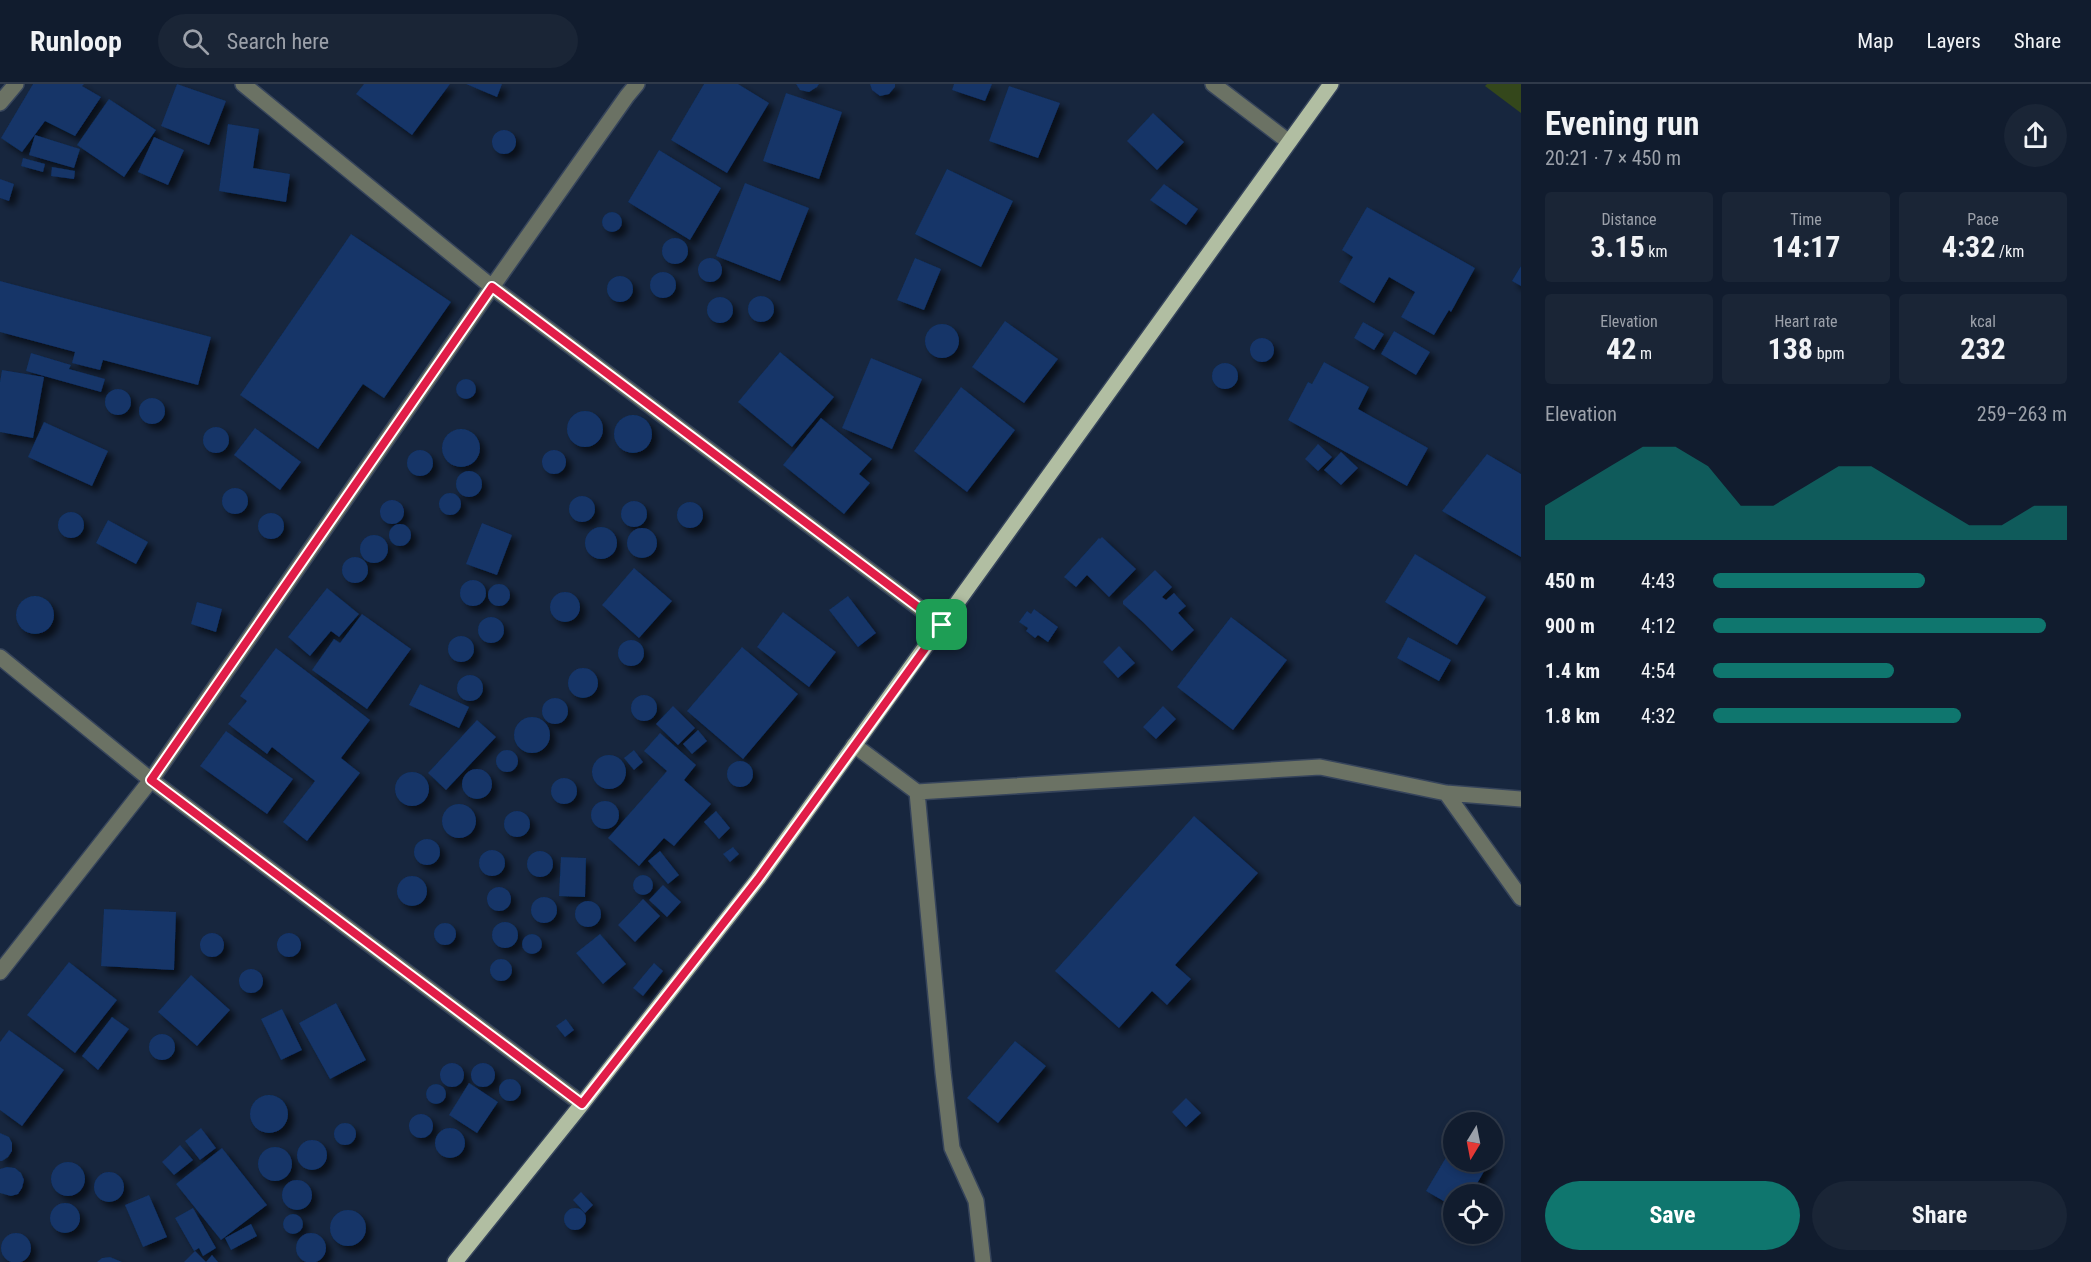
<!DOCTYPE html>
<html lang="en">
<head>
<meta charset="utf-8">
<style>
  :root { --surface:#111c2e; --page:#1a2536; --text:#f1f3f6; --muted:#9ca1aa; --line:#303a4a; --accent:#0f766e }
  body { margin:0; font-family:"Roboto Condensed",sans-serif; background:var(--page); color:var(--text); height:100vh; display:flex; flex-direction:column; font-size:22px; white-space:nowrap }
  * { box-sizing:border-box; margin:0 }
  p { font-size:20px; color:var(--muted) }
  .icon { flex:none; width:33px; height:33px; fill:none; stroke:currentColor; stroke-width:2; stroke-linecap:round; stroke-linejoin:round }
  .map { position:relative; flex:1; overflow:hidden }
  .drawer { display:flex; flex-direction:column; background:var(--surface); width:570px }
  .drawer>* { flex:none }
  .needle { width:39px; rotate:190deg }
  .controls { position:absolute; left:1443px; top:1028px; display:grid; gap:12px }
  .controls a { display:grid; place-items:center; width:60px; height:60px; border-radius:50%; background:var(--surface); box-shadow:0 3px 9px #0003,0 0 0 2px var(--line); font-size:30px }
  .pin { position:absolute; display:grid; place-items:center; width:51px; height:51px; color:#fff; margin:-26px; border-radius:12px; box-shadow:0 3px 9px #0006 }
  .round { display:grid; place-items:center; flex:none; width:63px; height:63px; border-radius:32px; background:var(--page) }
  .overview { display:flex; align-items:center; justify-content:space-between; height:102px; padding:0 24px }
  h1 { font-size:33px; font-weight:700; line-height:45px }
  .metrics { display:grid; grid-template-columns:repeat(3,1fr); gap:9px; height:102px; padding:6px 24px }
  .metrics div { display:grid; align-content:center; border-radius:6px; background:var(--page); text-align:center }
  .metrics b { font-size:30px; font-weight:700 }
  .metrics small { font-size:16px; font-weight:400 }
  .metrics p { font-size:16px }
  .chart { height:168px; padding:12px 24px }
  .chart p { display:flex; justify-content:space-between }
  .chart svg { width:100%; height:108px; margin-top:6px; fill:var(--accent); opacity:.7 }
  .cta { display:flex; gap:12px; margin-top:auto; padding:12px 24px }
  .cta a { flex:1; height:69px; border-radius:36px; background:var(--accent); color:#fff; font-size:24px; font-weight:700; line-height:69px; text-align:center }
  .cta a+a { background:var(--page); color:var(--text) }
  ul { padding:0 24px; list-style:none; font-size:20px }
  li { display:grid; grid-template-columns:96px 72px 1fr; align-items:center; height:45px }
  li i { height:15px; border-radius:8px; background:var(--accent) }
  header { display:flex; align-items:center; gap:36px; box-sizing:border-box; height:84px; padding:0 30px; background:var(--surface); border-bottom:2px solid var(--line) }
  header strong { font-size:28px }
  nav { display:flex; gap:33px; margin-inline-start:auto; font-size:21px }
  .search { width:420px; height:54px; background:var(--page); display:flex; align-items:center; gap:15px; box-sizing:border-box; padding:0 21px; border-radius:33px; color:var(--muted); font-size:22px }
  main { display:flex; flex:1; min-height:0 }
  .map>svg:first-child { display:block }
  .green { fill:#34471b }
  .building { fill:#133468; filter:url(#shadow) }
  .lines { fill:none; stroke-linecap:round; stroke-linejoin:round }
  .minor-casing { stroke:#36445b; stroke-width:18 }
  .major-casing { stroke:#36445b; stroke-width:18 }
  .minor { stroke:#6b7264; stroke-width:15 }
  .major { stroke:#b1bea2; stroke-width:15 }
  .route-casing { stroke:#fff; stroke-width:12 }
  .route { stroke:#e11d48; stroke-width:8 }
</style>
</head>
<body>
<header>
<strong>Runloop</strong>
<div class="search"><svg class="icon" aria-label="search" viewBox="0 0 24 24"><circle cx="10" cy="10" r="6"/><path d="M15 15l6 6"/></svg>Search here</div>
<nav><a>Map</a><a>Layers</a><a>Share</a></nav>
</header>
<main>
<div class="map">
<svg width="1521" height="1178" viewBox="0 0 1521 1178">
  <defs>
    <filter id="shadow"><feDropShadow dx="5.5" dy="5.5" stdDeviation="3" flood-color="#0009"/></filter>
  </defs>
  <rect width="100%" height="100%" fill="#17263e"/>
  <path class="green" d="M1487 0H1521V29L1485 2Z"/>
  <path class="building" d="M33 0H84L82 2 101 13 75 52 45 37 22 68 1 54Z
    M177 0 226 17 209 61 161 42Z
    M364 0H450L412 51 356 10Z
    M466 0H502L497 13Z
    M704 0H738L769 19 727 89 671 56Z
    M796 0H819L817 3 809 8 800 6Z
    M870 0H895V3L889 10 880 12 872 6Z
    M954 0H992L985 17 952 6Z
    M1009 2 1060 19 1038 74 989 57Z
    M786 9 842 28 819 95 763 77Z
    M109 15 156 46 124 93 77 61Z
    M1153 29 1184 58 1157 86 1127 57Z
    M228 40 259 45 253 84 290 90 286 118 219 107Z
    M492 58a12 12 0 1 1 24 0a12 12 0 1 1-24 0Z
    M35 51 80 65 74 84 29 71Z
    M154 53 184 66 168 101 138 88Z
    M659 66 721 104 690 156 628 118Z
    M23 74 45 80 43 88 21 82Z
    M52 83 75 87 74 95 51 92Z
    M947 85 1013 117 981 183 915 150Z
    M0 95 14 100 9 117 0 114Z
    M745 99 809 124 780 197 716 172Z
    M1164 100 1198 125 1186 141 1150 116Z
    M1367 123 1475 184 1451 228 1449 226 1434 251 1401 233 1415 208 1389 193 1374 219 1339 198 1353 173 1342 166Z
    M602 138a10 10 0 1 1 20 0a10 10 0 1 1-20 0Z
    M351 150 451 218 384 314 363 300 318 365 240 311Z
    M662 167a13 13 0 1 1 26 0a13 13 0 1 1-26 0Z
    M698 186a12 12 0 1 1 24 0a12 12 0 1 1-24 0Z
    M915 174 941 185 924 226 897 216Z
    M1521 182V202L1512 197Z
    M650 201a13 13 0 1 1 26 0a13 13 0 1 1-26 0Z
    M607 205a13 13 0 1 1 26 0a13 13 0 1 1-26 0Z
    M0 197 211 253 198 301 103 276 100 286 72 279 75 268 0 248Z
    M748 225a13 13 0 1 1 26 0a13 13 0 1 1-26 0Z
    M707 226a13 13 0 1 1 26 0a13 13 0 1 1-26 0Z
    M1005 237 1058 275 1024 319 972 283Z
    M1363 238 1384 250 1374 266 1354 254Z
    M925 257a17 17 0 1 1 34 0a17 17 0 1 1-34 0Z
    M1394 247 1430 268 1416 291 1381 270Z
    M1250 266a12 12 0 1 1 24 0a12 12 0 1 1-24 0Z
    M780 268 834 313 792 363 738 318Z
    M31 269 71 281 69 285 105 295 101 308 26 287Z
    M871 274 922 295 892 365 842 344Z
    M1324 278 1369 303 1358 325 1428 364 1407 402 1288 336 1308 298 1312 300Z
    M1212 292a13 13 0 1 1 26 0a13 13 0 1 1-26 0Z
    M2 286 44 293 33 354 0 348V298Z
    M456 305a10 10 0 1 1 20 0a10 10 0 1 1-20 0Z
    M961 303 1015 346 967 408 914 367Z
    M105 318a13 13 0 1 1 26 0a13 13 0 1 1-26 0Z
    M139 327a13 13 0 1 1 26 0a13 13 0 1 1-26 0Z
    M567 345a18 18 0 1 1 36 0a18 18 0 1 1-36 0Z
    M614 350a19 19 0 1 1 38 0a19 19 0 1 1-38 0Z
    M821 334 872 375 859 390 870 399 844 430 783 381Z
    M44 338 108 367 92 402 28 373Z
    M203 356a13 13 0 1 1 26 0a13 13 0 1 1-26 0Z
    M255 344 301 378 280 406 234 371Z
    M442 364a19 19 0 1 1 38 0a19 19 0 1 1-38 0Z
    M1318 360 1332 373 1318 387 1305 375Z
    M542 378a12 12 0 1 1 24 0a12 12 0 1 1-24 0Z
    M407 379a13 13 0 1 1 26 0a13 13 0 1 1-26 0Z
    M1341 368 1358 384 1341 401 1324 386Z
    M1487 370 1521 390V473L1442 427Z
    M456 400a13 13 0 1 1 26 0a13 13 0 1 1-26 0Z
    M222 417a13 13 0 1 1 26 0a13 13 0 1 1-26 0Z
    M439 420a11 11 0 1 1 22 0a11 11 0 1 1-22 0Z
    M569 425a13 13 0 1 1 26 0a13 13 0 1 1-26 0Z
    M380 428a12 12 0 1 1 24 0a12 12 0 1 1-24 0Z
    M621 430a13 13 0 1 1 26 0a13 13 0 1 1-26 0Z
    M677 431a13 13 0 1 1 26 0a13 13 0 1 1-26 0Z
    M58 441a13 13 0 1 1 26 0a13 13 0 1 1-26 0Z
    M258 442a13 13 0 1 1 26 0a13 13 0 1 1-26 0Z
    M108 436 148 458 136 480 96 459Z
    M482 439 512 451 497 491 466 480Z
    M389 451a11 11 0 1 1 22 0a11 11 0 1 1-22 0Z
    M585 459a16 16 0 1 1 32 0a16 16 0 1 1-32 0Z
    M627 459a15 15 0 1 1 30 0a15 15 0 1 1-30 0Z
    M360 465a14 14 0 1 1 28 0a14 14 0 1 1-28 0Z
    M1102 453 1136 485 1109 513 1087 491 1076 503 1064 493 1099 454 1100 455Z
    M1415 470 1486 513 1457 561 1385 518Z
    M342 486a13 13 0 1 1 26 0a13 13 0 1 1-26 0Z
    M634 484 672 517 639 554 602 521Z
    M1155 486 1172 503 1162 513 1166 516 1174 509 1186 522 1178 529 1194 546 1172 567 1143 538 1123 520V517Z
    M460 509a13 13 0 1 1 26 0a13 13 0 1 1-26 0Z
    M488 511a11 11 0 1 1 22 0a11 11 0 1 1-22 0Z
    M327 504 359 530 339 553 331 547 310 572 288 553Z
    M550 523a15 15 0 1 1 30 0a15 15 0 1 1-30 0Z
    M16 531a19 19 0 1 1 38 0a19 19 0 1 1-38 0Z
    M848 512 876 549 858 563 829 526Z
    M197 518 222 525 216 548 191 540Z
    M1034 525 1058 543 1048 558 1038 551 1035 554 1026 547 1028 544 1019 538 1027 527 1031 530Z
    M783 528 836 568 809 603 757 563Z
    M362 530 411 565 367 625 312 586 334 555 340 559Z
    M1231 533 1287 576 1233 646 1177 603Z
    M478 546a13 13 0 1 1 26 0a13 13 0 1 1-26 0Z
    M448 565a13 13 0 1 1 26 0a13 13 0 1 1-26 0Z
    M1408 553 1451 576 1439 597 1397 574Z
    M618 569a13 13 0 1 1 26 0a13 13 0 1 1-26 0Z
    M1119 562 1135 579 1118 594 1103 578Z
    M742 563 798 610 743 675 687 627Z
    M276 564 370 636 341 674 360 689 307 757 283 738 315 697 272 663 267 670 228 640 247 617 240 612Z
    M568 599a15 15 0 1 1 30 0a15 15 0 1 1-30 0Z
    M457 604a13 13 0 1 1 26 0a13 13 0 1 1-26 0Z
    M420 600 469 623 459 644 409 621Z
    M631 624a13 13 0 1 1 26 0a13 13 0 1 1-26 0Z
    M542 627a13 13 0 1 1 26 0a13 13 0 1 1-26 0Z
    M673 622 695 644 678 661 656 640Z
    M1163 622 1176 635 1156 655 1143 643Z
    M514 651a18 18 0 1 1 36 0a18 18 0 1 1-36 0Z
    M477 636 496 653 446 706 428 689Z
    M698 646 707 657 692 670 683 660Z
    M226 647 293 695 267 730 200 682Z
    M660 649 696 681 684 696 711 720 674 762 664 754 639 782 608 754 667 687 644 667Z
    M496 677a11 11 0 1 1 22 0a11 11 0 1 1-22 0Z
    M634 666 643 678 634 686 624 674Z
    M592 688a17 17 0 1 1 34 0a17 17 0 1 1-34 0Z
    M727 690a13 13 0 1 1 26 0a13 13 0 1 1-26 0Z
    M462 700a15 15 0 1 1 30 0a15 15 0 1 1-30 0Z
    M395 705a17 17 0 1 1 34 0a17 17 0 1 1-34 0Z
    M551 707a13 13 0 1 1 26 0a13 13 0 1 1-26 0Z
    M591 731a14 14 0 1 1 28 0a14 14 0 1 1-28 0Z
    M442 737a17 17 0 1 1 34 0a17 17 0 1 1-34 0Z
    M504 740a13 13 0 1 1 26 0a13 13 0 1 1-26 0Z
    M716 727 730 744 719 755 704 738Z
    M1194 732 1258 789 1175 881 1191 895 1167 921 1152 907 1119 944 1055 887Z
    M414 768a13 13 0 1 1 26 0a13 13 0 1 1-26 0Z
    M733 763 739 770 730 778 723 770Z
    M479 779a13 13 0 1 1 26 0a13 13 0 1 1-26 0Z
    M660 767 679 791 668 800 648 777Z
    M527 780a13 13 0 1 1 26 0a13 13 0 1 1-26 0Z
    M561 773 586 774 585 813 559 812Z
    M633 801a10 10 0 1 1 20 0a10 10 0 1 1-20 0Z
    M397 807a15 15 0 1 1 30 0a15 15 0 1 1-30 0Z
    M663 801 681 818 667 833 649 816Z
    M487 815a12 12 0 1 1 24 0a12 12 0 1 1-24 0Z
    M531 826a13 13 0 1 1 26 0a13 13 0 1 1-26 0Z
    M643 815 660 832 635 858 618 841Z
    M575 830a13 13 0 1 1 26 0a13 13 0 1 1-26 0Z
    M104 825 176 828 174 886 101 882Z
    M492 851a13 13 0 1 1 26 0a13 13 0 1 1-26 0Z
    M434 850a11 11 0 1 1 22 0a11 11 0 1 1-22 0Z
    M200 861a12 12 0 1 1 24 0a12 12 0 1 1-24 0Z
    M277 861a12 12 0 1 1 24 0a12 12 0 1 1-24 0Z
    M522 860a10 10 0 1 1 20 0a10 10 0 1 1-20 0Z
    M600 850 626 880 603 900 576 869Z
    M490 886a11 11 0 1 1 22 0a11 11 0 1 1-22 0Z
    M69 878 117 916 75 969 27 931Z
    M654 879 663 887 643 912 633 904Z
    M239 897a12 12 0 1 1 24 0a12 12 0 1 1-24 0Z
    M191 891 230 926 197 962 158 928Z
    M336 919 366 976 330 995 299 939Z
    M282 925 302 966 281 976 261 935Z
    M112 933 129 945 98 986 82 972Z
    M566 935 574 946 565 953 556 942Z
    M9 946 64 986 22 1042 0 1026V958Z
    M149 963a13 13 0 1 1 26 0a13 13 0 1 1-26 0Z
    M1015 957 1046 982 998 1039 967 1014Z
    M471 991a12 12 0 1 1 24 0a12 12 0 1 1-24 0Z
    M440 991a12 12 0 1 1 24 0a12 12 0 1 1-24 0Z
    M499 1006a11 11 0 1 1 22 0a11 11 0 1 1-22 0Z
    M469 999 498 1018 477 1049 449 1031Z
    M426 1010a10 10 0 1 1 20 0a10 10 0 1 1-20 0Z
    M250 1030a19 19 0 1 1 38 0a19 19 0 1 1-38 0Z
    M1186 1014 1201 1029 1186 1043 1172 1028Z
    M409 1042a12 12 0 1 1 24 0a12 12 0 1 1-24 0Z
    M334 1050a11 11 0 1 1 22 0a11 11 0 1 1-22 0Z
    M201 1044 216 1064 200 1076 185 1057Z
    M435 1059a15 15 0 1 1 30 0a15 15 0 1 1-30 0Z
    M0 1049 9 1053 12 1059V1067L8 1073 2 1077H0Z
    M297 1071a15 15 0 1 1 30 0a15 15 0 1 1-30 0Z
    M1454 1060V1077H1490L1471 1110H1454V1123L1426 1107Z
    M180 1061 193 1076 174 1091 162 1078Z
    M258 1080a17 17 0 1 1 34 0a17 17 0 1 1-34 0Z
    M222 1064 267 1121 221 1156 176 1100Z
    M51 1095a17 17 0 1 1 34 0a17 17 0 1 1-34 0Z
    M7 1083 15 1084 21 1089 24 1096 22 1104 18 1110 11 1112 0 1109V1085Z
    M94 1103a15 15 0 1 1 30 0a15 15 0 1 1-30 0Z
    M282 1111a15 15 0 1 1 30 0a15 15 0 1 1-30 0Z
    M581 1108 593 1121 585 1129 573 1116Z
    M149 1111 167 1153 143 1163 125 1121Z
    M50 1134a15 15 0 1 1 30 0a15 15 0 1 1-30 0Z
    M193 1124 216 1164 203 1172 199 1164 194 1167 175 1134Z
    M564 1135a11 11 0 1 1 22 0a11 11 0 1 1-22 0Z
    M330 1144a18 18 0 1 1 36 0a18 18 0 1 1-36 0Z
    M283 1140a10 10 0 1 1 20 0a10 10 0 1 1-20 0Z
    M251 1140 257 1152 231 1166 225 1154Z
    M296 1164a15 15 0 1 1 30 0a15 15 0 1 1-30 0Z
    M1 1164a15 15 0 1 1 30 0a15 15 0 1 1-30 0Z
    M195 1167 206 1178 212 1171 218 1178H184Z
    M110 1173 122 1178H97L102 1174Z"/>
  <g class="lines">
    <defs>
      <path id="minor" d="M243 0 492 203 942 541
        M1213 0 1289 58
        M0 19 16 0
        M0 573 151 696 582 1020
        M854 661 917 708 1320 683 1446 709 1521 715
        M917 708 943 988 952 1064 976 1117 983 1178
        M1446 709 1521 814
        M0 888 151 696 492 203 627 12 637 0"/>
      <path id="major" d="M455 1178 582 1020 758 795 1331 0"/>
    </defs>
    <use href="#minor" class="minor-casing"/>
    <use href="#major" class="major-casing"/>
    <use href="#minor" class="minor"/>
    <use href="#major" class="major"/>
  </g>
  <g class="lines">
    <defs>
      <path id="route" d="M492 203 942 541 758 795 582 1020 151 696Z"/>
    </defs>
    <use href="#route" class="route-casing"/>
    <use href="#route" class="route"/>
  </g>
</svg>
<div class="controls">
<a><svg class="needle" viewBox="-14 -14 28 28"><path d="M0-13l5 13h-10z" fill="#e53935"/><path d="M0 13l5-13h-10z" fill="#9ca1aa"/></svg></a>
<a><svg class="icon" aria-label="locate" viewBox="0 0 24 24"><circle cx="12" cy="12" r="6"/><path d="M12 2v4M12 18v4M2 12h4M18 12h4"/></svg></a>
</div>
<div class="pin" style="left:942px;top:541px;background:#1e9e55"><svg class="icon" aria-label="arrive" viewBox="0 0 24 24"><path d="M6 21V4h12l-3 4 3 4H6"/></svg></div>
</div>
<section class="drawer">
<div class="overview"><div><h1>Evening run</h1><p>20:21 · 7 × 450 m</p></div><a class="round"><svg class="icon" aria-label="share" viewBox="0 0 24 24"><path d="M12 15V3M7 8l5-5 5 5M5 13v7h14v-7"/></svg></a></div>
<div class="metrics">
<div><p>Distance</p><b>3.15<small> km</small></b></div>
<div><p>Time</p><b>14:17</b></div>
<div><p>Pace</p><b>4:32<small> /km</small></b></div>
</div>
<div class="metrics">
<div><p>Elevation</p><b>42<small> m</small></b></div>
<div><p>Heart rate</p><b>138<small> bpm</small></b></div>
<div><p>kcal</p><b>232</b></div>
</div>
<div class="chart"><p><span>Elevation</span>259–263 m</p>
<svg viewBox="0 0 160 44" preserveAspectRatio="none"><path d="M0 44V30L10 22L20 14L30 6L40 6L50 14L60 30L70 30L80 22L90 14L100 14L110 22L120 30L130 38L140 38L150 30L160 30V44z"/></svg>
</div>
<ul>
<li><b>450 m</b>4:43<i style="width:60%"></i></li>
<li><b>900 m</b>4:12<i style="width:94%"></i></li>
<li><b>1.4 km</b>4:54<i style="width:51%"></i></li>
<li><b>1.8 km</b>4:32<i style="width:70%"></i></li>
</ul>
<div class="cta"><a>Save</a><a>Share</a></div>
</section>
</main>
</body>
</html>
